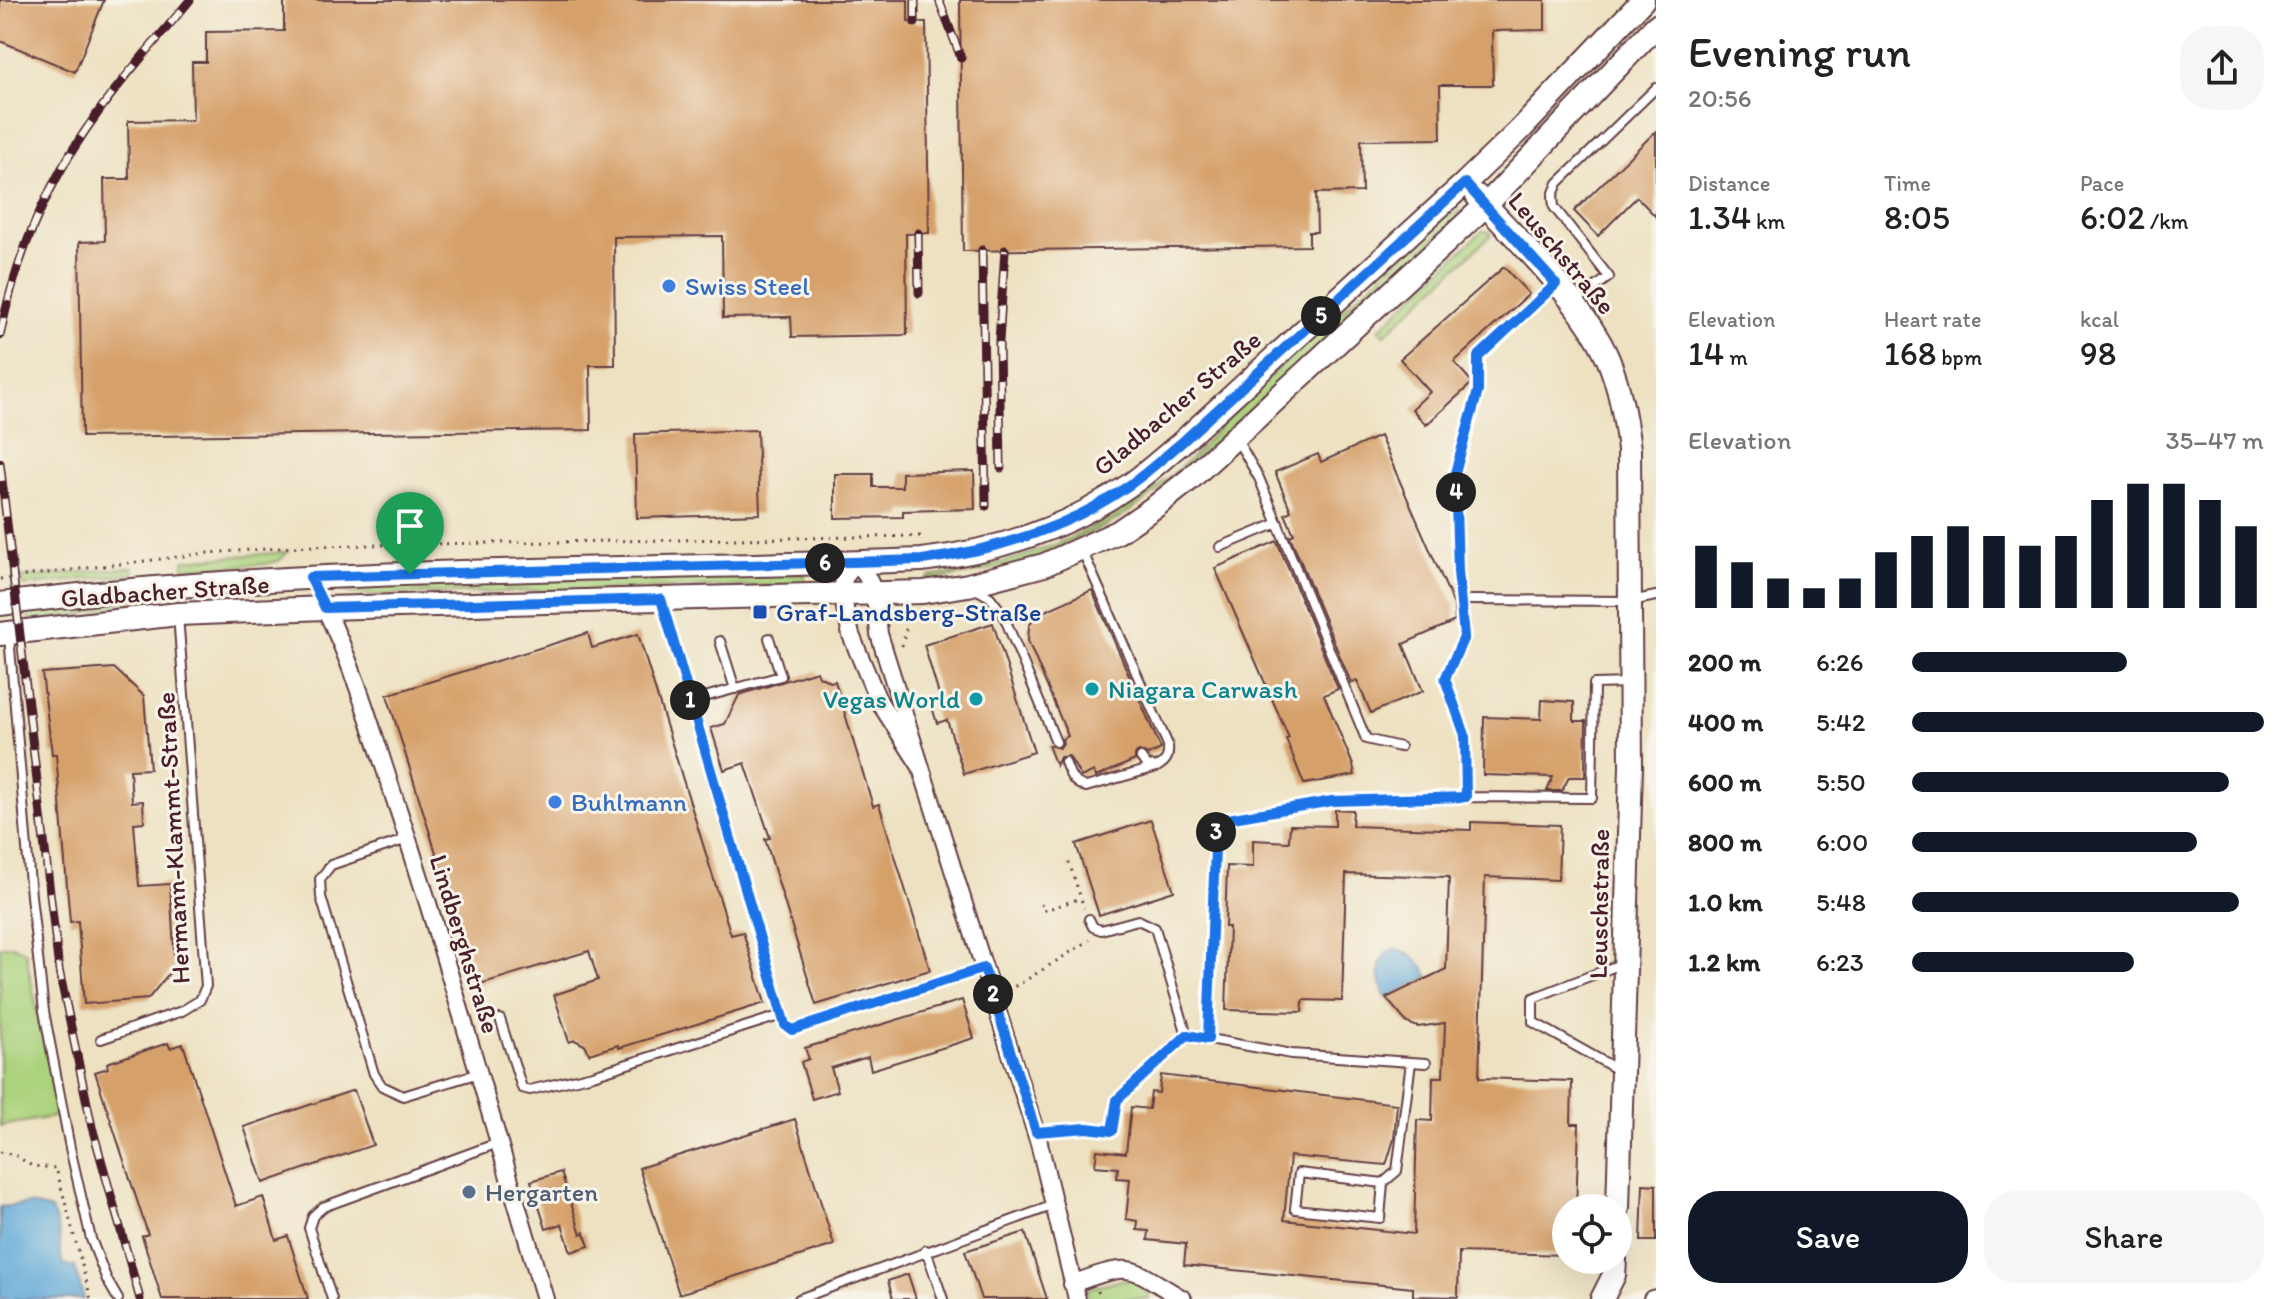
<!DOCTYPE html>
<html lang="en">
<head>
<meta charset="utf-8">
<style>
  :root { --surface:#fff; --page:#f6f6f6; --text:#222; --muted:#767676; --accent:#111827 }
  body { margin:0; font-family:Itim,sans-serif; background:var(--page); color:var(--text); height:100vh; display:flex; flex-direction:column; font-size:30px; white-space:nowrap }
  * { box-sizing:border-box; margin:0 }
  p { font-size:26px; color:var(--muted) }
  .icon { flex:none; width:44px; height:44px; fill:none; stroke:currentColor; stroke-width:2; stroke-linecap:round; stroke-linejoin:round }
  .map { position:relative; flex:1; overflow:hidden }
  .side { display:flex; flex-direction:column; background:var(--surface); width:640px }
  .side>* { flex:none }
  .buttons { position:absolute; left:1552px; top:1194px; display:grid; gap:16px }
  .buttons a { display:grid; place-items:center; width:80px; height:80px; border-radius:50%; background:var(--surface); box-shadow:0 8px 32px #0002; font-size:40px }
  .pin { position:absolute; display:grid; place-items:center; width:68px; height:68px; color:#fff; margin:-82px -34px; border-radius:50% 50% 50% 0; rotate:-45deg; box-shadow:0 0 8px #0007 }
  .pin .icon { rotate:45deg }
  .km { position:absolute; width:40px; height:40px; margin:-20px; border-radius:50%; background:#222; color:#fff; font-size:22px; line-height:40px; text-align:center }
  .round { display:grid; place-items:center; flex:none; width:84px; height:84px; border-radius:32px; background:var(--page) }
  .head { display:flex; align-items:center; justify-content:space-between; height:136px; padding:0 32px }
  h1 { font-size:44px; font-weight:600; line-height:60px }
  .metrics { display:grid; grid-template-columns:repeat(3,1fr); gap:12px; height:136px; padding:8px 32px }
  .metrics div { display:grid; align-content:center }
  .metrics b { font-size:34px; font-weight:600 }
  .metrics small { font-size:22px; font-weight:400 }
  .metrics p { font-size:22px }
  .chart { height:224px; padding:16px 32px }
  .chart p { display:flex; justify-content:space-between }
  .chart svg { width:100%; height:144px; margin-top:8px; stroke:var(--accent); stroke-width:6 }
  .button { display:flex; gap:16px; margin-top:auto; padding:16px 32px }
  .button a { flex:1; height:92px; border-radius:32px; background:var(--accent); color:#fff; font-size:32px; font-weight:600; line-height:92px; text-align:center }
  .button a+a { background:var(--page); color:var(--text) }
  ul { padding:0 32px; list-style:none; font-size:26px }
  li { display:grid; grid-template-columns:128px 96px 1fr; align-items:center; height:60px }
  li i { height:20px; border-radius:10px; background:var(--accent) }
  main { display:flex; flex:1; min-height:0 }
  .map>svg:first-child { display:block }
  .green { fill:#abd27d; stroke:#7a7854; stroke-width:2 }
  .water { fill:#61a9d8; stroke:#566482; stroke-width:2 }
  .building { fill:#d6a06b }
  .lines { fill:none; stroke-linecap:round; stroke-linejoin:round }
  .lane-casing { stroke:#623c42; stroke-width:12 }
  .street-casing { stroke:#623c42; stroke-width:20 }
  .secondary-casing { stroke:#623c42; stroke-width:26 }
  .path { stroke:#623c42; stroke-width:3; stroke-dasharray:2 6; stroke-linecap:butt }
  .lane { stroke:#fff; stroke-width:8 }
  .street { stroke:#fff; stroke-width:16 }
  .secondary { stroke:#fff; stroke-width:22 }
  .rail-casing { stroke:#4a1f2b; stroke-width:9 }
  .rail { stroke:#f7f3e8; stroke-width:6; stroke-dasharray:18; stroke-linecap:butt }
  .route-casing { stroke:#fff; stroke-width:16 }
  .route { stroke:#1a73e8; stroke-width:10 }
  .shop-dot { fill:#3f7fe0; stroke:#f7f3e8; stroke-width:3 }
  .transit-dot { fill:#1a4fb4; stroke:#f7f3e8; stroke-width:3 }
  .culture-dot { fill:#0f9aa8; stroke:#f7f3e8; stroke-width:3 }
  .service-dot { fill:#5c6f8a; stroke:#f7f3e8; stroke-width:3 }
  .labels { text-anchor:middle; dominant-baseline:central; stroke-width:6; stroke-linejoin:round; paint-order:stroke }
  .street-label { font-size:26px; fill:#4a1f2b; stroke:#f7f3e8 }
  .shop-label { font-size:26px; fill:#366cbe; stroke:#f7f3e8; text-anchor:start }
  .transit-label { font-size:26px; fill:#164399; stroke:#f7f3e8; text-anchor:start }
  .culture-label { font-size:26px; fill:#0d838f; stroke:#f7f3e8; text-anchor:start }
  .service-label { font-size:26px; fill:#4e5e75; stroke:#f7f3e8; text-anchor:start }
</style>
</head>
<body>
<main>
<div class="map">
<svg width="1656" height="1299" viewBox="0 0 1656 1299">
  <rect width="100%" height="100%" fill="#f7f3e8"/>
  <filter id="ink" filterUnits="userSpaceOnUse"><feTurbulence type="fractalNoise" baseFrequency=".0125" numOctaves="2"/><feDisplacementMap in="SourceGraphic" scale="16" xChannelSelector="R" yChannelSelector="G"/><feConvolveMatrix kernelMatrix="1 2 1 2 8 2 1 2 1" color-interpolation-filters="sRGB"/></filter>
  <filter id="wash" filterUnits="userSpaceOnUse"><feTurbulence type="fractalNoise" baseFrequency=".006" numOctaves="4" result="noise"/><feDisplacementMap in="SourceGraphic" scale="32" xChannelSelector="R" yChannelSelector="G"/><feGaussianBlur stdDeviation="1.8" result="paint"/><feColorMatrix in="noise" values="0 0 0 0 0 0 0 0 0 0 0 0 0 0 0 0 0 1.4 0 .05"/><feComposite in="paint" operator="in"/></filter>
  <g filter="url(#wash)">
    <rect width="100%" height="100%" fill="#ede1c1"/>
    <path class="green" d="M1462 210 1463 212 1327 340 1169 483 1137 506 1109 524 1039 557 1001 568 929 581V577C1029 564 1121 525 1194 455 1214 435 1231 412 1252 392 1316 334 1381 276 1445 217Z
      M1482 231 1491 232 1490 236 1384 335 1379 329Z
      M288 552 280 560 267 564 184 568V560Z
      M134 567 133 574 23 586 22 578Z
      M805 574V585L365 595 350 593 341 587 345 583Z
      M143 599 81 615 29 621 27 609Z
      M12 945 25 951 59 1116 0 1126V947Z
      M1126 1279 1147 1282 1149 1299H1089L1086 1289Z"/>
    <path class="water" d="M1393 949C1411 950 1421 962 1429 977L1386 998C1378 981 1374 959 1393 949Z
      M30 1204 51 1210C62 1230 58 1243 63 1264L75 1267 84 1299H0V1207Z"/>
    <g id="blocks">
      <path class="building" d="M0 0H104L75 72 0 41Z
        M284 0H908V22L926 23 929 233 906 234 907 335 792 337 791 317 723 318 722 236 614 237 615 365H590L591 430 82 437 79 242 105 241 104 179H129L128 121 193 120 192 62H206V32L284 31Z
        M960 0H1545V30L1492 31 1493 85H1440L1441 139 1361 140 1362 192 1316 193 1317 232H1309V246L963 251Z
        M1656 131V217L1637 197 1598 236 1574 211Z
        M1504 267 1529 294 1454 362 1471 381V384L1426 425 1412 409 1430 392 1400 359Z
        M757 430 760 514 637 518 635 434Z
        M1380 436 1454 605 1455 621 1403 644 1423 691 1371 713 1357 681 1351 683 1290 536 1294 534 1285 514 1291 511 1275 472 1318 454 1321 462Z
        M974 471 975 509 903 511V517L835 518V474H873V487H902V473Z
        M1277 541 1338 689 1324 695 1353 765 1355 775 1304 784 1286 739 1289 738 1215 568Z
        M1092 590 1161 749 1148 755 1139 751 1135 755V760L1096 777 1094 771 1081 777 1069 756 1060 757 1056 766 1048 745 1059 748 1063 744 1062 739 1068 736 1028 641 1029 626 1036 615Z
        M993 623 1034 752 964 774 947 720 937 723 930 701 940 698 924 645Z
        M588 633 592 648 638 634 731 935 743 932 765 1003 619 1048 618 1045 589 1054 586 1046 575 1040 569 1042 554 995 598 980 589 951 477 985 387 695Z
        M114 668 144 696 150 769 130 770 132 802 143 801 144 822 134 823 139 886 170 884 175 966 148 999 84 1004 78 921 70 922 56 754H52L42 673Z
        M817 671 819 676 830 682 835 681 873 806 879 804 930 970 816 1005 765 839 770 838 745 763 724 770 711 728 725 724 739 695Z
        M1542 700 1574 702V721H1586L1585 777H1569L1562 791H1547L1553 777 1483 775 1484 717 1541 719Z
        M1335 809 1353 810 1352 826 1471 830V822L1560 825 1558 880 1485 877 1479 1078 1572 1081 1571 1124H1579L1576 1208H1566V1255L1459 1252 1458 1297 1413 1296V1288L1184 1265 1186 1244 1148 1240 1149 1231 1137 1230 1138 1221 1126 1219 1130 1179 1117 1178 1118 1168 1095 1166 1097 1150 1126 1153 1131 1107 1149 1109 1151 1092 1159 1093 1161 1075 1397 1104 1394 1139 1386 1165 1290 1156 1284 1220 1414 1234 1417 1120 1432 1121 1433 1077H1443L1445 1023 1418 1027 1407 1023 1386 998 1446 969 1449 877 1346 874 1342 1001 1303 1000 1302 1012 1226 1010 1229 927H1225L1227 866 1253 867V840L1289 842 1290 825 1335 826Z
        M1151 820 1174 891 1099 915 1076 844Z
        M962 1000 974 1038 871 1070 868 1057 831 1068 838 1091 812 1099 801 1062 809 1059 805 1048Z
        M168 1043 170 1048 183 1044 236 1206 263 1197 276 1240 288 1236 308 1299H162L142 1236 148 1234 95 1072 108 1068 107 1063Z
        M354 1090 373 1145 263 1183 244 1127Z
        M795 1119 834 1245 679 1294 639 1168Z
        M561 1172 581 1234 584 1232 589 1246 571 1252 562 1224 546 1229 531 1181Z
        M1643 1184 1656 1185V1241H1641Z
        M1025 1232 1047 1299H981L965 1251Z
        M908 1274 916 1299H893L888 1281Z"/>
    </g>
  </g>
  <g filter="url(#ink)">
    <use href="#blocks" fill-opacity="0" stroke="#623c42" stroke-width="2"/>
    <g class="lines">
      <defs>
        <path id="lane" d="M1576 301 1609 277 1554 207 1553 195 1558 183 1656 88
          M1236 438 1259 478 1366 739 1400 747
          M1220 547 1278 523
          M972 587 990 597 1003 614 1056 742
          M661 600 785 1025 792 1030 984 968
          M1470 600 1631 601 1656 596
          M9 636 31 896 44 1011 70 1148 91 1239 107 1280 118 1299
          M720 641 735 689
          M690 701 781 676 769 638
          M1141 758 1147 765 1157 767
          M1065 762C1070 775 1072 783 1086 787L1157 767C1167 761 1169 757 1168 745L1082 550
          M1466 797 1465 735 1445 679 1464 637 1458 571 1455 473 1478 391V357L1554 285
          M407 839 331 865 320 879 321 897 374 1074 382 1086 403 1096 479 1073
          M1089 919 1093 927 1101 930 1138 920 1155 928 1187 1035
          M500 1019 522 1088 530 1090 593 1075 782 1015
          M101 1039 182 1011 200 1000 206 986 178 615
          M1208 1039 1216 821 1332 801 1466 797 1592 798 1594 684 1630 683
          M1620 1071 1533 1022V998L1621 964
          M1036 1132 1087 1128 1112 1131 1117 1100 1187 1035 1292 1054 1426 1063
          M1383 1183 1380 1218 1295 1209 1299 1173 1383 1183 1397 1171 1411 1062
          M926 1250 943 1299
          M332 1299 309 1228 313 1216 323 1207 498 1143
          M799 1299 1054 1205"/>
        <path id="street" d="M325 608C357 673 376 744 399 812 452 973 496 1137 545 1299
          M921 767 878 700 851 635 842 595 844 578 856 563C877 583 876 606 879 634L1039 1143 1077 1299
          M1072 1284C1137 1260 1127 1267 1183 1299
          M1652 1299 1656 1298"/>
        <path id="secondary" d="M1477 196C1518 240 1585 305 1608 359 1620 388 1625 418 1629 449L1631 767 1618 1208
          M0 604C306 565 615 572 922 560 997 551 1069 528 1131 484 1148 472 1164 457 1180 444L1465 183 1520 130 1643 0
          M0 634 178 614 325 608 923 592 968 585 1044 565 1118 532 1156 506 1190 479 1486 205 1656 26
          M1602 1299 1614 1275 1615 1260"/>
      </defs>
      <use href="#lane" class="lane-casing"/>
      <use href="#street" class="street-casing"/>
      <use href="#secondary" class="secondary-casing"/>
      <path class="path" d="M0 579 208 553 308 546 920 536 921 540
        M902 646 908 622 921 614
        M1069 862 1084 908
        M1041 904 1043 911 1078 899
        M1007 989 1018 985 1090 940
        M0 1152 15 1155 32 1166 56 1168 91 1299
        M1098 1291 1100 1299"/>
      <use href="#lane" class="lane"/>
      <use href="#street" class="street"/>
      <use href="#secondary" class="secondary"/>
      <defs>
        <path id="rail" d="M915 0V23
          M939 0 961 58
          M918 233 919 293
          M982 250 986 506
          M0 336C16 255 48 181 97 114 125 74 159 38 190 0
          M0 463 59 970 92 1127 140 1299
          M1001 468 999 341 1005 250"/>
      </defs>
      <use href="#rail" class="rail-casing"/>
      <use href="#rail" class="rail"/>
    </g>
  </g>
  <g class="lines" filter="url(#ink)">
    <defs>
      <path id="route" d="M1465 183 1556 284 1478 357V391L1455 473 1458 571 1464 637 1445 679 1465 735 1466 797 1332 801 1216 821 1208 1039 1187 1035 1117 1100 1112 1131 1087 1128 1036 1132 984 968 792 1030 785 1025 661 599 325 608 310 577 922 560C997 550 1069 528 1131 484 1148 472 1164 457 1180 444Z"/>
    </defs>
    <use href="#route" class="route-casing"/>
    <use href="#route" class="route"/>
  </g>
  <g class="shop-dot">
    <circle cx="669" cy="286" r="8"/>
    <circle cx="555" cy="802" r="8"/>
  </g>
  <rect class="transit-dot" x="752" y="604" width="16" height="16" rx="4"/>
  <g class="culture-dot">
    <circle cx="1092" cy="689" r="8"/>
    <circle cx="976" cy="699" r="8"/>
  </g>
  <circle class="service-dot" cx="469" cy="1192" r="8"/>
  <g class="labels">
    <g class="street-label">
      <text transform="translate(1562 253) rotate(50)">Leuschstraße</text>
      <text transform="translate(1177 403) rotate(-40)">Gladbacher Straße</text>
      <text transform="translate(165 591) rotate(-4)">Gladbacher Straße</text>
      <text transform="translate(173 838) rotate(-93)">Hermann-Klammt-Straße</text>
      <text transform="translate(1599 904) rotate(-89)">Leuschstraße</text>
      <text transform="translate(465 944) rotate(73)">Lindberghstraße</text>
    </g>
    <g class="shop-label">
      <text x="685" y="286">Swiss Steel</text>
      <text x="571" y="802">Buhlmann</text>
    </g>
    <g class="transit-label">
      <text x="776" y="612">Graf-Landsberg-Straße</text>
    </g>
    <g class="culture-label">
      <text x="1108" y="689">Niagara Carwash</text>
      <text x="960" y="699" text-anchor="end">Vegas World</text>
    </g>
    <g class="service-label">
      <text x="485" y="1192">Hergarten</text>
    </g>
  </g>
</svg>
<div class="buttons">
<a><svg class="icon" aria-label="locate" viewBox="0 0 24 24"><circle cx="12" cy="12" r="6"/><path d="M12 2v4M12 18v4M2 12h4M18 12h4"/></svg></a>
</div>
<div class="pin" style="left:410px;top:574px;background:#1e9e55"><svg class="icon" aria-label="arrive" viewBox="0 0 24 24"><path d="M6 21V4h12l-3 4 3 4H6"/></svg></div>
<b class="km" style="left:690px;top:700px">1</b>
<b class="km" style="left:993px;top:994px">2</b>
<b class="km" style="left:1216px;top:832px">3</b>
<b class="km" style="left:1456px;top:492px">4</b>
<b class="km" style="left:1321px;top:316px">5</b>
<b class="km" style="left:825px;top:563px">6</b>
</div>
<section class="side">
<div class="head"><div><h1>Evening run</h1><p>20:56</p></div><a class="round"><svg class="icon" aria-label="share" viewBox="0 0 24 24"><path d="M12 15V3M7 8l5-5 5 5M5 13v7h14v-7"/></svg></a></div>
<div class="metrics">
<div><p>Distance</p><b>1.34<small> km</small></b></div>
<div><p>Time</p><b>8:05</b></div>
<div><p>Pace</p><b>6:02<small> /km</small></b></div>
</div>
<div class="metrics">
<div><p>Elevation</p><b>14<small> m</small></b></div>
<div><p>Heart rate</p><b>168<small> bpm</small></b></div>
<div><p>kcal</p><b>98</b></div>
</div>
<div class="chart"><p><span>Elevation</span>35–47 m</p>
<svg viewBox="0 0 160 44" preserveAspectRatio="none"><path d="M5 44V25M15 44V30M25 44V35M35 44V38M45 44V35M55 44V27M65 44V22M75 44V19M85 44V22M95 44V25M105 44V22M115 44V11M125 44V6M135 44V6M145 44V11M155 44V19"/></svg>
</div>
<ul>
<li><b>200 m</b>6:26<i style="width:61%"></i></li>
<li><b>400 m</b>5:42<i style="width:100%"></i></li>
<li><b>600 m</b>5:50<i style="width:90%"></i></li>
<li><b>800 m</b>6:00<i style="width:81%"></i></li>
<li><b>1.0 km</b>5:48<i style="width:93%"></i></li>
<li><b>1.2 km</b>6:23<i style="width:63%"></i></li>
</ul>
<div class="button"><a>Save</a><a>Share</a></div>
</section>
</main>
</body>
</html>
